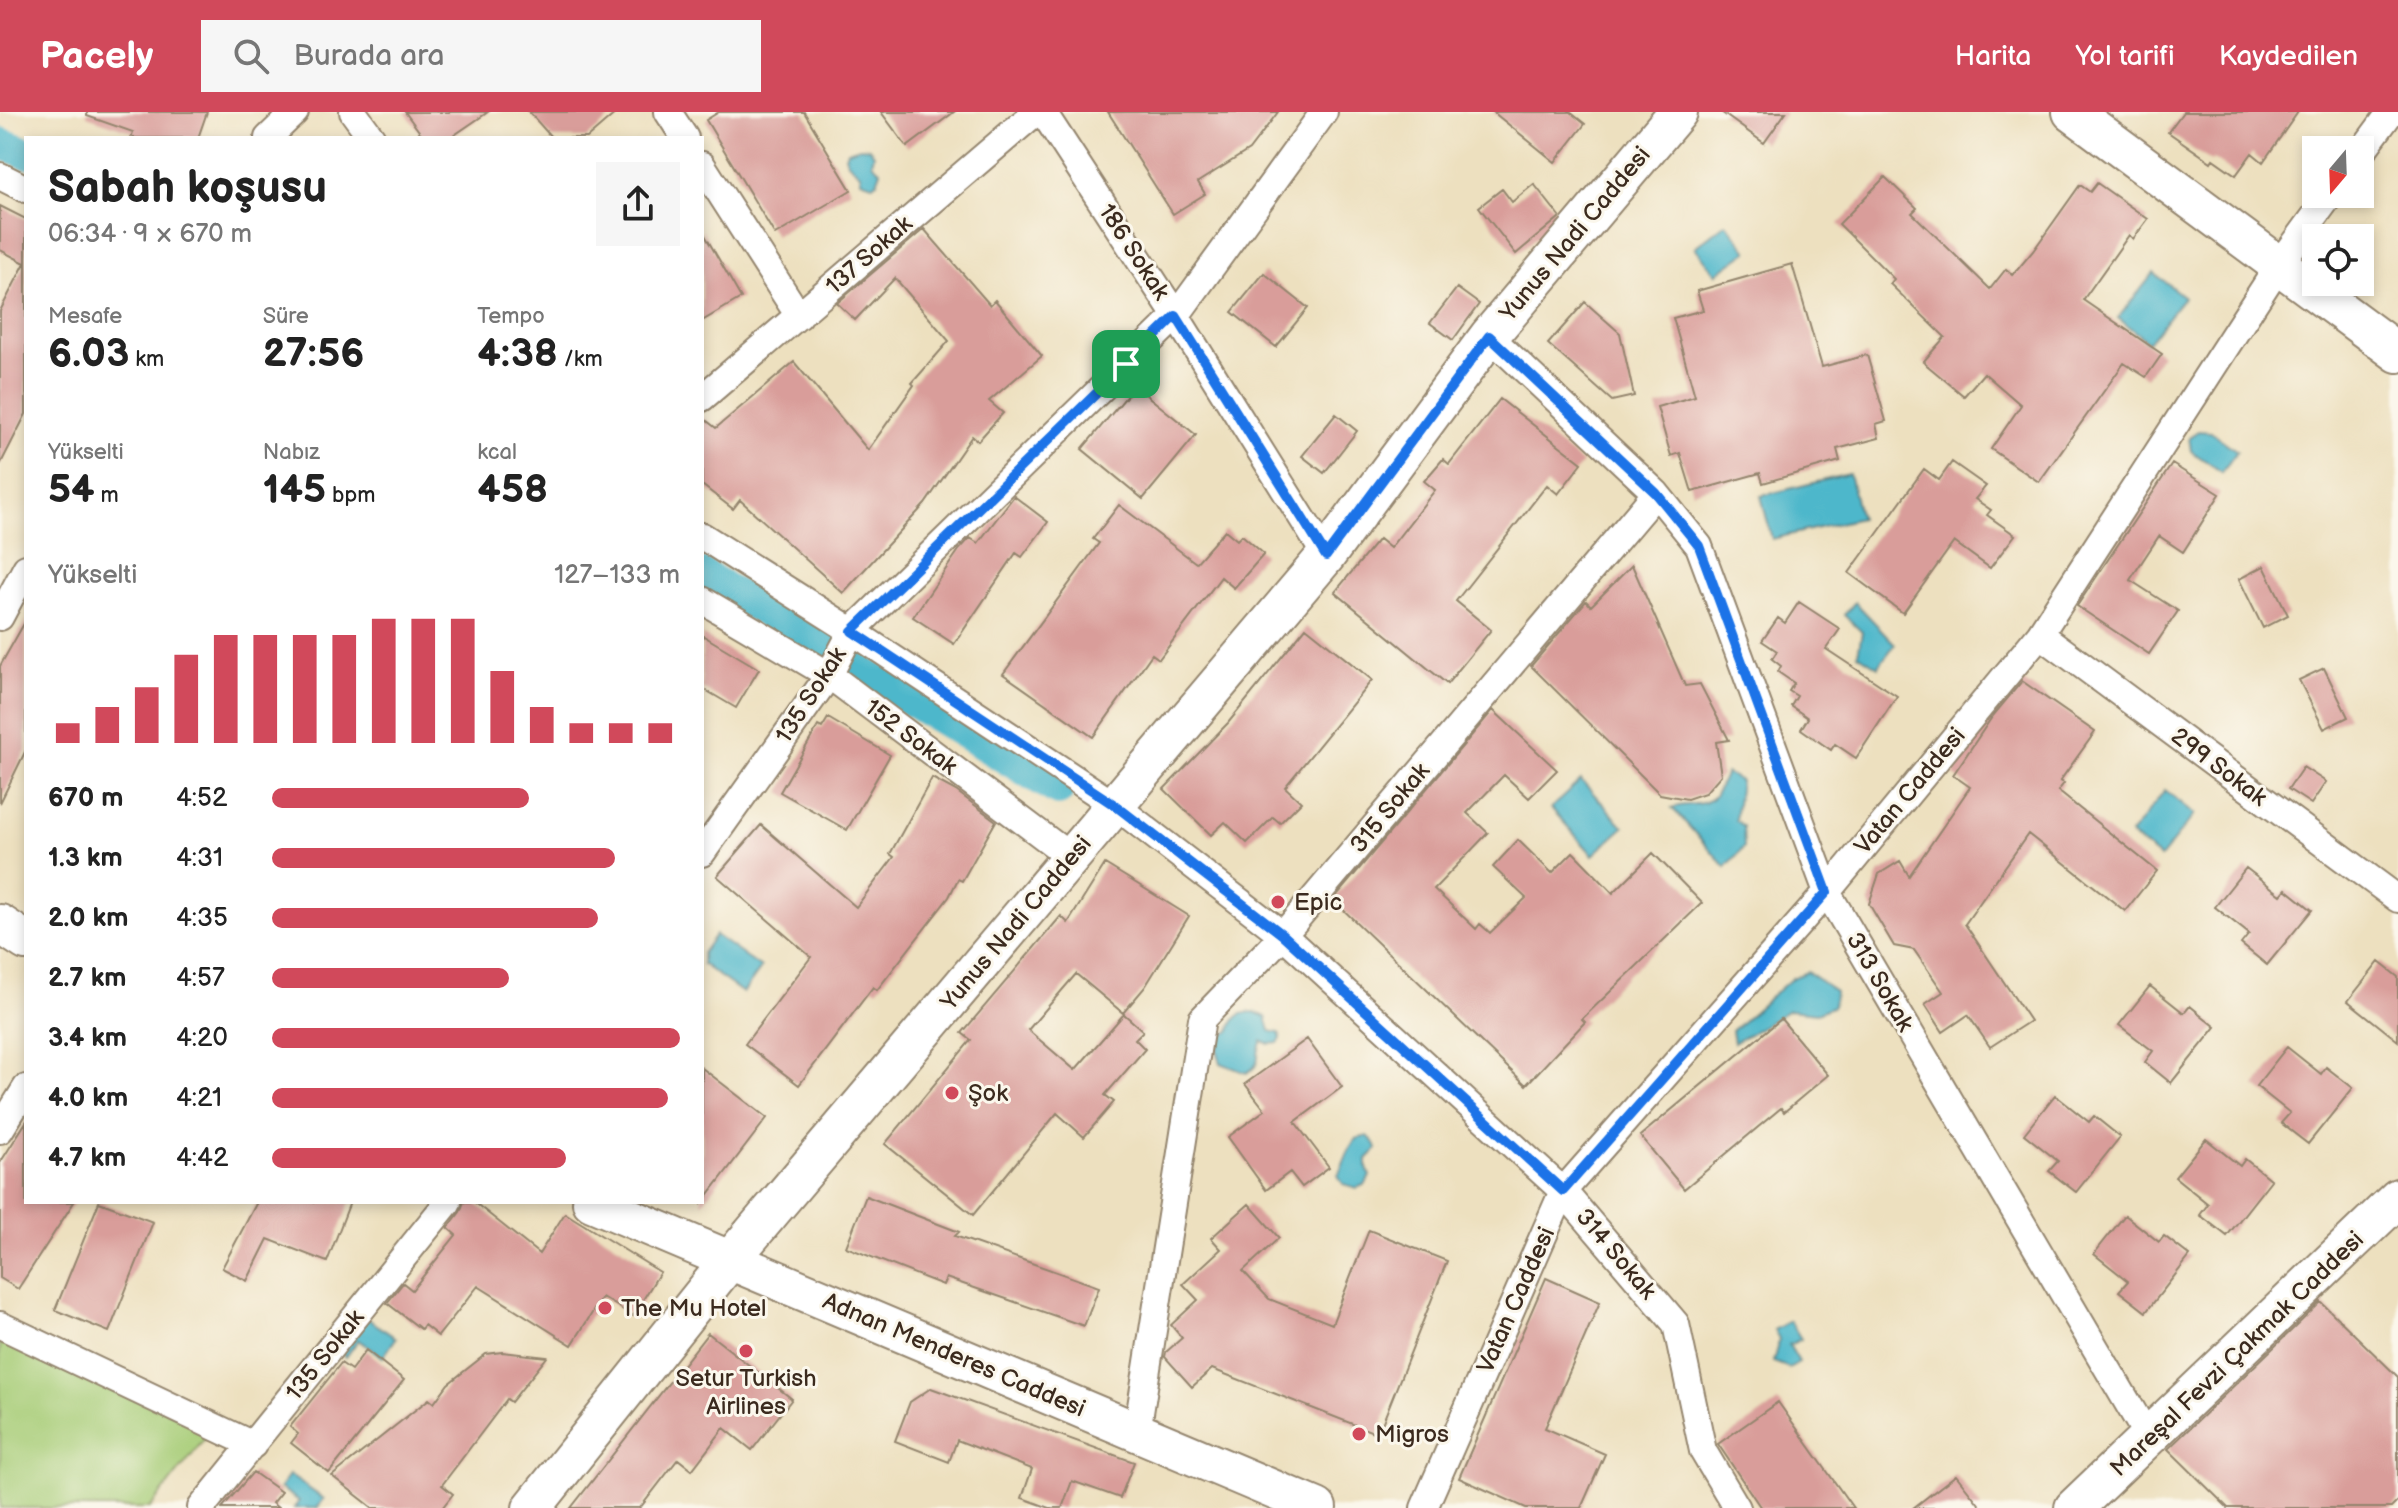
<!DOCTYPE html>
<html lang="tr">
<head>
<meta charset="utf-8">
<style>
  :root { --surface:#fff; --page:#f6f6f6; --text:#222; --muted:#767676; --accent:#d1495b }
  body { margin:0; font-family:"Balsamiq Sans",sans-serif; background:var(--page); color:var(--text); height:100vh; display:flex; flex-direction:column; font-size:30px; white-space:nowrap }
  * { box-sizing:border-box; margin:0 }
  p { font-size:26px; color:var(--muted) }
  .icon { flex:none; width:44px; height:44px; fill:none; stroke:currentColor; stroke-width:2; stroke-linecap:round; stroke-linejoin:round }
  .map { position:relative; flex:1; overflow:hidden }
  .side { position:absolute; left:24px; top:24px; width:680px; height:1068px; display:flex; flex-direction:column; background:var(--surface); border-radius:0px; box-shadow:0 4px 12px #0003 }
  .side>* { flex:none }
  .needle { width:52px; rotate:199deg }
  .buttons { position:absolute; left:2302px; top:24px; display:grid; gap:16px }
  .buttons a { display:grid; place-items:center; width:72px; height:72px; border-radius:0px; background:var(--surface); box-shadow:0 4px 12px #0003; font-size:40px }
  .pin { position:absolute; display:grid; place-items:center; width:68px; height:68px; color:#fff; margin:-34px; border-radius:16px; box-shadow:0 4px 12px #0006 }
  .round { display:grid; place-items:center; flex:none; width:84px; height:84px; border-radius:0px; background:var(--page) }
  .headline { display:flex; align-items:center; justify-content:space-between; height:136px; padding:0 24px }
  h1 { font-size:44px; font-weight:600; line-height:60px }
  .stats { display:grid; grid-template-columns:repeat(3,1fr); gap:12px; height:136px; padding:8px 24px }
  .stats div { display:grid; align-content:center }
  .stats b { font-size:40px; font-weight:600 }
  .stats small { font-size:22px; font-weight:400 }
  .stats p { font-size:22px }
  .chart { height:224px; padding:16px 24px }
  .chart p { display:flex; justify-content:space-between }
  .chart svg { width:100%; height:144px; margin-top:8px; stroke:var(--accent); stroke-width:6 }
  ul { padding:0 24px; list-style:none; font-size:26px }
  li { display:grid; grid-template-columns:128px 96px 1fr; align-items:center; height:60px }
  li i { height:20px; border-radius:10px; background:var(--accent) }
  header { display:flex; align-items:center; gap:48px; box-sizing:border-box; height:112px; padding:0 40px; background:var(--accent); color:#fff }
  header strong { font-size:38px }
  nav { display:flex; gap:44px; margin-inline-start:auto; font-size:28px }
  .search { width:560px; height:72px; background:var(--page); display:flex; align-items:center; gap:20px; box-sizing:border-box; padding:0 28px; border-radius:0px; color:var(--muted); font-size:30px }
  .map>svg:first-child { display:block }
  .green { fill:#a6cc76; stroke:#707b4a; stroke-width:2 }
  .water { fill:#4eb7cb; stroke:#447074; stroke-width:2 }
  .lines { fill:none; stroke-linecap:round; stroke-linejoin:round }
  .canal { stroke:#4eb7cb; stroke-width:32 }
  .building { fill:#d99d9a }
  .street-casing { stroke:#94856e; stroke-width:30 }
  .secondary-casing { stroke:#94856e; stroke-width:42 }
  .street { stroke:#fff; stroke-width:26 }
  .secondary { stroke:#fff; stroke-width:38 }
  .route-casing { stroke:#fff; stroke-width:16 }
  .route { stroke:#1a73e8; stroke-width:10 }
  .poi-dot { fill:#d1495b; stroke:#fbf7ec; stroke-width:3 }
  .labels { text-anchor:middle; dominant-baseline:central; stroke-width:6; stroke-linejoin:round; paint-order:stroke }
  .street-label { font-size:24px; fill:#3b2a1e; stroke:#fbf7ec }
  .poi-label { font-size:24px; fill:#3b2a1e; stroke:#fbf7ec; text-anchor:start }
</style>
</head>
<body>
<header>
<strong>Pacely</strong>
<div class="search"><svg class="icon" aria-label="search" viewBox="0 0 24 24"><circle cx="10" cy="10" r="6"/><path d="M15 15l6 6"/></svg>Burada ara</div>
<nav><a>Harita</a><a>Yol tarifi</a><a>Kaydedilen</a></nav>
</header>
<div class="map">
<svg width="2398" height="1396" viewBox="0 0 2398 1396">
  <rect width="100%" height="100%" fill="#fbf7ec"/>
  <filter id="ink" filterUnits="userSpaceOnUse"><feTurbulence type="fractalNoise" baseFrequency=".0125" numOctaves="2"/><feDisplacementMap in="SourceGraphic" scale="16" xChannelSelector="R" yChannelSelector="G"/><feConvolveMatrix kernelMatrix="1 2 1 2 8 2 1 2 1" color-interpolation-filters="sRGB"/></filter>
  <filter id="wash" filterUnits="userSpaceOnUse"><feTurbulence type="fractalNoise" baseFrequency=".006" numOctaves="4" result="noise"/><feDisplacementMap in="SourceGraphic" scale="32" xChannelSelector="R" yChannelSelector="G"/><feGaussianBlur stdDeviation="1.8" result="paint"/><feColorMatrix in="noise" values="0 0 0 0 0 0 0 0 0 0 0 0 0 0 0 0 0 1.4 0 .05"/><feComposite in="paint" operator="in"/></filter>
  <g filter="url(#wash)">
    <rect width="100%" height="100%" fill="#ede0bf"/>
    <path class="green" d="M0 1215 210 1320 150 1396H0Z"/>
    <path class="water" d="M860 35 869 36 874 42 872 51 881 59 877 70 872 72 861 68 860 61 848 51 845 44 847 39Z
      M1726 111 1748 139 1716 162 1695 135Z
      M2154 161 2184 185 2148 230 2118 206Z
      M2198 319 2211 320 2237 339 2222 360 2191 339 2189 325Z
      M1849 362 1860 406 1772 427 1761 384Z
      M1855 490 1895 532 1878 555 1858 542 1862 520 1844 503Z
      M1726 661 1740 669 1735 708 1743 714 1744 735 1726 755 1672 696C1684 690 1702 696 1712 686 1718 680 1722 668 1726 661Z
      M1581 668 1624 715 1593 743 1551 696Z
      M2165 678 2195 702 2160 746 2130 723Z
      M715 823 761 856 743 881 702 852V841Z
      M1807 860 1835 879 1833 894 1817 901 1789 898 1734 931 1732 919 1792 866Z
      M1254 900 1266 905 1270 919 1279 921 1281 927 1278 931 1269 932 1262 929C1254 942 1264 953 1246 961L1221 951 1217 938 1223 923 1230 919C1235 904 1238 901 1254 900Z
      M1368 1024 1375 1031 1377 1037 1367 1047V1056L1370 1064 1366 1072 1357 1076 1343 1072 1338 1063C1345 1051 1347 1038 1356 1027Z
      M361 1202 396 1226 383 1245 358 1228 346 1245 336 1238Z
      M1790 1209 1801 1227 1789 1233 1799 1250 1789 1256 1773 1250 1779 1228 1774 1218Z
      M289 1363 324 1387 317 1396H294L299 1389 280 1376Z"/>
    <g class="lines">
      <path class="canal" d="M0 31 26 41
        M702 462 1058 678"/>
    </g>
    <g id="blocks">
      <path class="building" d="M87 0H207L198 26H131L133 20 87 4Z
        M405 0H488L450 26H424Z
        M529 0H617L587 26H552Z
        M719 0H804L851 78 775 123 706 8Z
        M881 0H954L907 35Z
        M1108 0H1278L1249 38 1198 70 1205 82 1173 102Z
        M1493 0H1570L1585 12 1555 50Z
        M1721 0H1786L1764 31Z
        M2183 0H2298L2263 50 2252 41 2236 63 2213 47 2211 50 2168 20Z
        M1885 65 1917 96 1912 101 1990 177 2006 157 2013 163 2033 139 2080 73 2090 80 2097 71 2148 107 2133 127 2129 123 2083 188 2162 242 2146 265 2124 251 2039 370 1991 337 2021 293 1984 261 1964 284 1923 250 1945 225 1890 172 1894 167 1839 112Z
        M1534 72 1560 105 1516 142 1479 95 1502 77 1512 90Z
        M0 94 26 107V302L0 353V199L25 151 0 138Z
        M924 117 990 193 995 188 1042 244 989 289 1003 301 978 329 972 324 925 392 843 481 740 388 733 397 702 373V305L716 316 794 250 868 338 914 273 912 271 949 229 895 166 855 208 837 191Z
        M702 118 741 186 702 209Z
        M1792 152 1822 255 1867 243 1886 309 1876 312 1879 326 1837 337 1840 349 1763 371 1760 361 1692 380 1680 341 1671 344 1657 295 1695 284 1673 206 1703 198 1697 179Z
        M1264 161 1308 196 1276 235 1232 200Z
        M1457 176 1479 192 1453 228 1430 211Z
        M1585 190 1620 221 1634 284 1612 289 1548 232Z
        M1135 274 1196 323 1143 387 1082 337Z
        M1500 287 1582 351 1558 382 1547 373 1456 489 1491 518 1447 572 1335 480 1379 427 1390 436 1435 378 1424 369 1443 347 1449 352Z
        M1336 302 1357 319 1324 361 1302 344Z
        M1952 350 1986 374 1975 387 1991 398 1987 403 2015 423 1990 456 1954 430 1903 501 1849 461 1924 357 1939 368Z
        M2172 352 2220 382 2183 440 2159 424 2130 468 2178 499 2149 542 2077 494Z
        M1014 384 1048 410 1022 445 1016 441 954 532 913 505 959 438 970 426 978 431Z
        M1119 393 1196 451 1225 418 1237 428 1242 423 1264 442 1234 476 1221 465 1159 547 1152 542 1093 625 1003 562 1099 431 1093 427Z
        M1632 453 1685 574 1700 572 1729 628 1716 630 1721 663 1705 681 1687 687 1660 682 1531 554 1586 489 1591 494Z
        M2264 454 2288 503 2263 516 2239 467Z
        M1799 490 1840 517 1826 537 1897 584 1856 646 1835 632 1831 638 1801 617 1808 606 1791 594 1797 584 1789 579 1794 571 1778 560 1781 554 1772 547 1777 539 1762 529 1778 506 1785 511Z
        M26 508V638L0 691V554Z
        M1306 515 1372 568 1285 675 1301 690 1280 711 1273 705 1247 731 1225 710 1211 723 1164 677 1228 611Z
        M702 523 759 557 736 596 702 576Z
        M2324 556 2348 605 2324 617 2299 568Z
        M2022 569 2095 620 2060 669 2064 671 2058 679 2157 759 2125 799 2028 722 1965 812 2030 909 1990 935 1968 903 1943 920 1925 892 1943 880 1914 838 1894 834 1869 792 1879 762 1900 749 1909 764 1970 675 1953 663 1992 605Z
        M1493 598 1557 658 1529 686 1504 663 1467 701 1488 721 1434 777 1476 817 1480 812 1490 821 1526 786 1493 755 1518 728 1552 761 1573 740 1613 781 1653 741 1702 791 1582 907 1585 910 1526 973 1333 788Z
        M828 606 890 643 847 718 780 680 818 614 822 616Z
        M2303 655 2326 670 2311 692 2288 677Z
        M932 666 956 679 996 709 962 769 958 767 949 785 877 878 873 875 799 973 745 932 811 845 717 764 761 713 856 795 894 745 890 742Z
        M1105 752 1189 804 1145 875 1123 901 1076 862 1028 918 1075 958 1124 902 1143 919 1135 927 1145 937 1105 983 1114 990 1084 1025 1057 1001 973 1103 885 1032 971 928 962 921 1061 804 1068 811Z
        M2246 756 2281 783 2286 777 2312 798 2267 853 2241 832 2249 822 2215 795Z
        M2379 850 2398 865V929L2348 889Z
        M2150 874 2184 901 2190 894 2216 915 2171 971 2145 950 2153 939 2119 913Z
        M1781 907 1828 963 1784 1000 1781 996 1684 1077 1640 1024Z
        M1307 927 1342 975 1295 1010 1329 1055 1302 1075 1290 1060 1266 1078 1228 1025 1265 998 1245 972Z
        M2287 935 2321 962 2326 955 2353 976 2308 1032 2281 1011 2290 1001 2256 974Z
        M702 956 767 1006 702 1091Z
        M2055 983 2089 1010 2094 1004 2120 1025 2076 1080 2049 1059 2058 1049 2024 1022Z
        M26 1010V1090H74L18 1177 0 1166V1051Z
        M2206 1027 2240 1054 2245 1047 2271 1068 2227 1124 2200 1103 2208 1092 2175 1065Z
        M866 1084 959 1120 955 1124 1099 1175 1084 1214 946 1166 943 1173 846 1135Z
        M99 1090 153 1110 109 1220 55 1198Z
        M257 1090H350L327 1150 268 1127 247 1169 222 1156Z
        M464 1090H474L539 1142 565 1101 660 1160 633 1204 602 1185 572 1233 478 1174 438 1224 424 1213 421 1217 387 1191 403 1171 412 1178 456 1123 448 1116 460 1100Z
        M1249 1092 1279 1126 1243 1159 1269 1187 1332 1212 1369 1118 1447 1149 1378 1322 1212 1257 1192 1275 1165 1245 1166 1240 1182 1226 1171 1213 1198 1188 1183 1172 1221 1137 1211 1126Z
        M2125 1103 2159 1130 2164 1124 2190 1144 2146 1200 2119 1179 2128 1169 2094 1142Z
        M1546 1166 1600 1190 1545 1316 1605 1342 1581 1396H1526L1459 1366Z
        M2321 1190 2398 1265V1389L2391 1396H2228L2168 1337Z
        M708 1221 792 1287 752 1338 724 1316 692 1358 678 1347 640 1396H571Z
        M366 1238 404 1268 329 1361 291 1331 298 1322 290 1315 341 1251 351 1258Z
        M502 1240 547 1245 511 1290 507 1287 442 1373 453 1382 442 1396H373L332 1364 429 1287 434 1291 448 1272 486 1242Z
        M931 1276 1134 1350 1120 1386 1072 1369 1062 1396H1050L1022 1386 1032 1357 957 1328 949 1350 895 1329 910 1290Z
        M1778 1290 1853 1396H1761L1718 1332Z
        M253 1360 281 1380 272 1391 278 1396H222Z
        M1956 1363 1982 1396H1913Z"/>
    </g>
  </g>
  <g filter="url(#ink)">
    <use href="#blocks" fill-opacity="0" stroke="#94856e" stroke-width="2"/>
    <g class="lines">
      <defs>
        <path id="street" d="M353 0 372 26
          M668 0 685 26
          M1043 0 1176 204 1326 444
          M268 26 295 0
          M2360 42 2391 0
          M702 53 799 204
          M0 64 26 77
          M1489 224 1656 381 1699 434 1827 780 2149 1327
          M702 286 1036 0
          M702 424 852 519 1116 694 1283 823 1563 1079 1676 1212 1703 1339 1737 1396
          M702 488 829 563 1072 746
          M0 505 26 456
          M2040 522 2398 787
          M702 741 829 563 852 519 1176 204 1324 0
          M0 1018 26 976
          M0 1213 253 1333
          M1137 1320 1202 907 1283 823 1656 381
          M201 1396 448 1090
          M1424 1396 1563 1079 1827 780 2040 522 2279 153 2331 82"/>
        <path id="secondary" d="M2072 0 2398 241
          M0 812 26 829
          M592 1090 1317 1396
          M532 1396 730 1148 1326 444 1489 224 1678 0
          M2074 1396 2398 1086"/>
      </defs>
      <use href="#street" class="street-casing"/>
      <use href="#secondary" class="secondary-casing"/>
      <use href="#street" class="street"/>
      <use href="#secondary" class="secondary"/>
    </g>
  </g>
  <g class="lines" filter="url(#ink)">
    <defs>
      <path id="route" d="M1176 204 1326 444 1489 224 1656 381 1699 434 1827 780 1563 1079 1283 823 1116 694 852 519Z"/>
    </defs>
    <use href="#route" class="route-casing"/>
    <use href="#route" class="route"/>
  </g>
  <g class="poi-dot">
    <circle cx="1278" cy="790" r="8"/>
    <circle cx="952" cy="981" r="8"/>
    <circle cx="605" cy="1196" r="8"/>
    <circle cx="746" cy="1239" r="8"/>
    <circle cx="1359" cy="1322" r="8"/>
  </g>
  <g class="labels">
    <g class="street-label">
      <text transform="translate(1575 122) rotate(-50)">Yunus Nadi Caddesi</text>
      <text transform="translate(1134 140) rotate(57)">186 Sokak</text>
      <text transform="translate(869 143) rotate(-41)">137 Sokak</text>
      <text transform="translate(811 583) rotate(-57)">135 Sokak</text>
      <text transform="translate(911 625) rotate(37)">152 Sokak</text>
      <text transform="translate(2219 655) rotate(37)">299 Sokak</text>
      <text transform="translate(1910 679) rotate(-50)">Vatan Caddesi</text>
      <text transform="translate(1390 696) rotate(-50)">315 Sokak</text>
      <text transform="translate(1016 811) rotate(-50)">Yunus Nadi Caddesi</text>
      <text transform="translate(1880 870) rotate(60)">313 Sokak</text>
      <text transform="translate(1616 1142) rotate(50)">314 Sokak</text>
      <text transform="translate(1516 1188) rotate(-66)">Vatan Caddesi</text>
      <text transform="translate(2237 1242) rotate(-44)">Mareşal Fevzi Çakmak Caddesi</text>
      <text transform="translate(325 1243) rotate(-51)">135 Sokak</text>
      <text transform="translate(954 1243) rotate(23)">Adnan Menderes Caddesi</text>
    </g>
    <g class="poi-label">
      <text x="1294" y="790">Epic</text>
      <text x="968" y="981">Şok</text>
      <text x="621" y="1196">The Mu Hotel</text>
      <text x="746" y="1266" text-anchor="middle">Setur Turkish<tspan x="746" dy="28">Airlines</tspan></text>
      <text x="1375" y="1322">Migros</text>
    </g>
  </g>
</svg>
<div class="buttons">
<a><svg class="needle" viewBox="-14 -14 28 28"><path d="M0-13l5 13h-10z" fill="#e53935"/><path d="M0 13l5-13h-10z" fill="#767676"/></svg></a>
<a><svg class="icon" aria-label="locate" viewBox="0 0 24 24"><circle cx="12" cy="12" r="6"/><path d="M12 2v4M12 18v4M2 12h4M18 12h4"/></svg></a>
</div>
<div class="pin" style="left:1126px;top:252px;background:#1e9e55"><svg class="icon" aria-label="arrive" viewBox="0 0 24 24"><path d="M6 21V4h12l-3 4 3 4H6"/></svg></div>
<section class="side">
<div class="headline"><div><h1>Sabah koşusu</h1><p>06:34 · 9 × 670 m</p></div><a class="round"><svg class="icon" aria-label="share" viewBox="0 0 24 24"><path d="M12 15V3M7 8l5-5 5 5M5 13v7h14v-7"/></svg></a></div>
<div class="stats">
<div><p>Mesafe</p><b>6.03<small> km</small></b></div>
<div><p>Süre</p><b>27:56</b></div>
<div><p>Tempo</p><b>4:38<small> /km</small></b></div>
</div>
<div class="stats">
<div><p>Yükselti</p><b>54<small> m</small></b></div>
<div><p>Nabız</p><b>145<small> bpm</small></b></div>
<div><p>kcal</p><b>458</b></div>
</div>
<div class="chart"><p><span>Yükselti</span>127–133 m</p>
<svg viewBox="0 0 160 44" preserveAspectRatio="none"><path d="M5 44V38M15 44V33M25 44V27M35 44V17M45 44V11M55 44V11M65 44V11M75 44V11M85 44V6M95 44V6M105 44V6M115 44V22M125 44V33M135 44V38M145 44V38M155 44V38"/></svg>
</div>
<ul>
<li><b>670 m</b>4:52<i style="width:63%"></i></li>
<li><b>1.3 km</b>4:31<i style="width:84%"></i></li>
<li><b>2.0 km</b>4:35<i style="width:80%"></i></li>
<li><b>2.7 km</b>4:57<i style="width:58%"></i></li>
<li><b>3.4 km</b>4:20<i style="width:100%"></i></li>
<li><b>4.0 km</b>4:21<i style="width:97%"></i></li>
<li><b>4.7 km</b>4:42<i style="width:72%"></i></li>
</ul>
</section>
</div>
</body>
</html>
